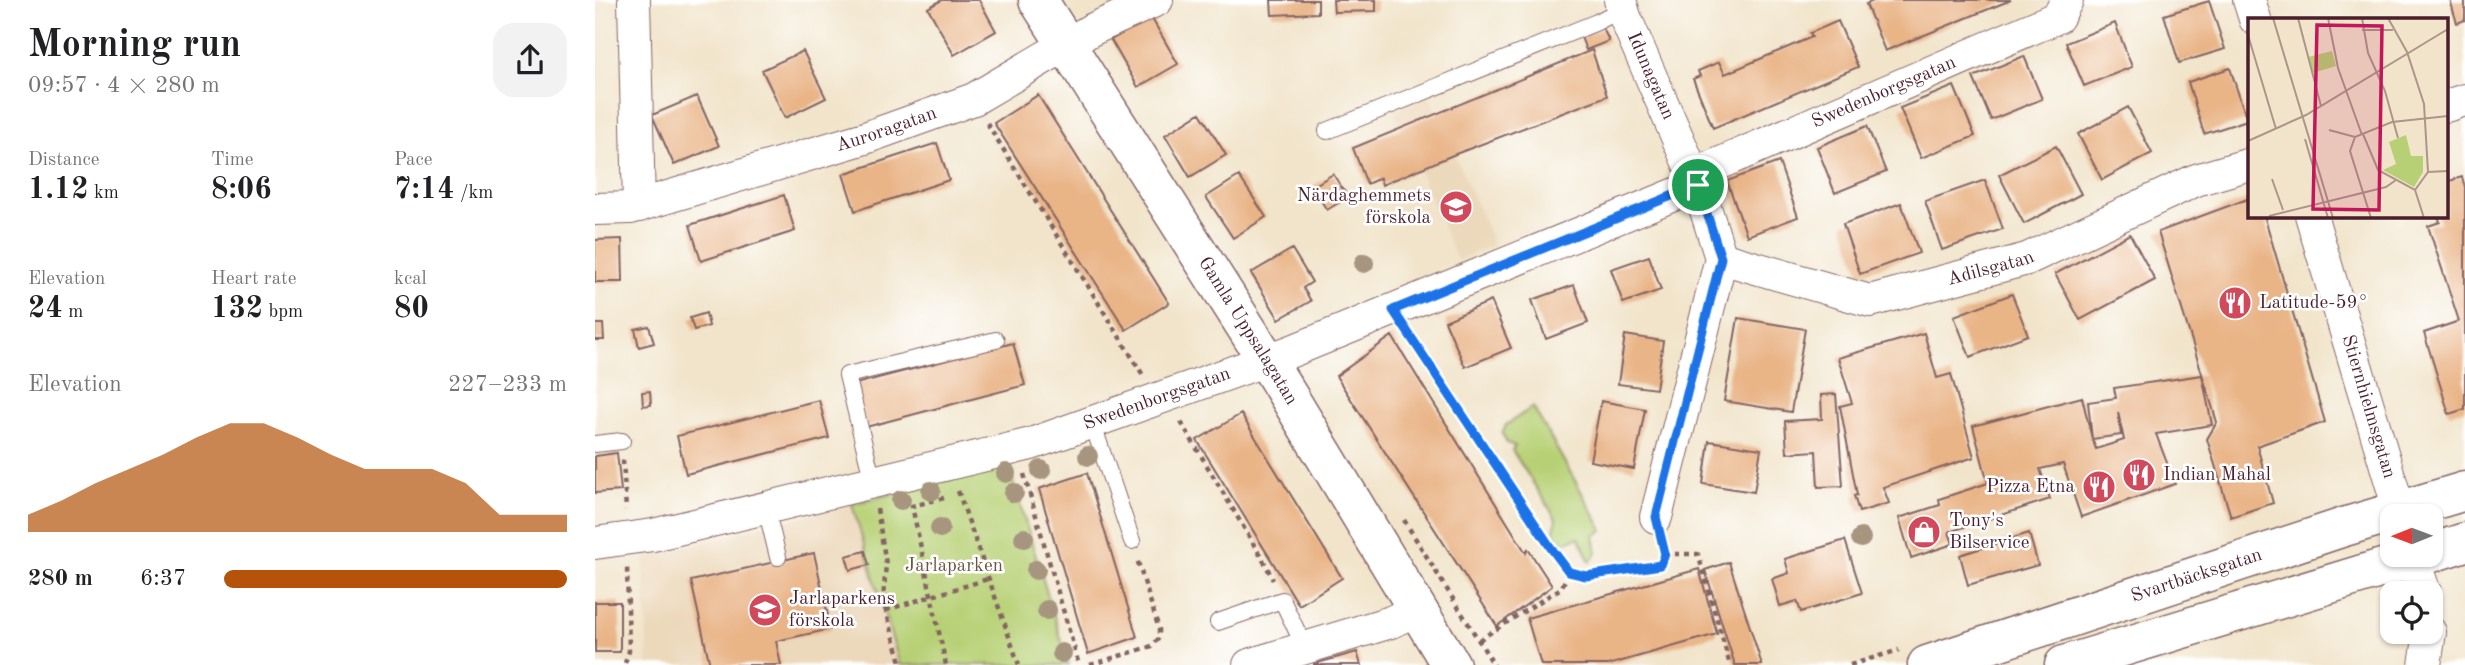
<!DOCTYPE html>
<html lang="en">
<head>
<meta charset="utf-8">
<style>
  :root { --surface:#fff; --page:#f2f2f2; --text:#202124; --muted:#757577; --accent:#b45309 }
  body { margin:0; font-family:"Old Standard TT",serif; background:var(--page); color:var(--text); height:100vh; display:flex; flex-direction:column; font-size:26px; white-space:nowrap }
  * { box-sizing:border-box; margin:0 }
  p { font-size:23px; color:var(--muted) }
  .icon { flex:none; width:38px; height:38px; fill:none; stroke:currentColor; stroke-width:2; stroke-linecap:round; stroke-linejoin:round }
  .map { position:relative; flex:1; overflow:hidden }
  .details { display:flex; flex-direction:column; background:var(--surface); width:595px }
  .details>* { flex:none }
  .needle { width:46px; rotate:269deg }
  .fabs { position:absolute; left:1785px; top:504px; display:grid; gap:14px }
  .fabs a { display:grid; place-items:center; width:63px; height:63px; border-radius:14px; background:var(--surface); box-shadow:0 2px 5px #0004; font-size:35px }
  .pin { position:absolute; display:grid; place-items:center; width:60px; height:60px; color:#fff; margin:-30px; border:4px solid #fff; border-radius:50%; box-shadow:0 2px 7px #0007 }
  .round { display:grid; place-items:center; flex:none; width:74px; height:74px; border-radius:21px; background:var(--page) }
  .overview { display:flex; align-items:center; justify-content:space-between; height:119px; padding:0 28px }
  h1 { font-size:38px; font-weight:700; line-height:52px }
  .stats { display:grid; grid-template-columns:repeat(3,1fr); gap:10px; height:119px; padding:7px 28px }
  .stats div { display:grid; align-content:center }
  .stats b { font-size:30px; font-weight:700 }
  .stats small { font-size:19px; font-weight:400 }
  .stats p { font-size:19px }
  .chart { height:196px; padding:14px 28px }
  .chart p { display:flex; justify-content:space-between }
  .chart svg { width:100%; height:126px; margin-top:7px; fill:var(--accent); opacity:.7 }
  ul { padding:0 28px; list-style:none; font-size:23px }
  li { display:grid; grid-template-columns:112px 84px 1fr; align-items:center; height:52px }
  li i { height:18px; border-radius:9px; background:var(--accent) }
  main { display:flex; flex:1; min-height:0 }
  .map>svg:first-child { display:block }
  .built { fill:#ecd8ba }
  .green { fill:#b7d075; stroke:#807850; stroke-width:2 }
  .building { fill:#e9b486; fill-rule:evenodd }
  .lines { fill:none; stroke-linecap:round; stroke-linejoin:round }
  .lane-casing { stroke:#846463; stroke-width:18 }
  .street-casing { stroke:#846463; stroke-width:34 }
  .secondary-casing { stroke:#846463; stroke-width:41 }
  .path { stroke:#846463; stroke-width:4.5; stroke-dasharray:5 5; stroke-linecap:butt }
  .lane { stroke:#fff; stroke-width:16 }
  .street { stroke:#fff; stroke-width:32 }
  .secondary { stroke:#fff; stroke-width:38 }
  .tree { fill:#a7957f }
  .route-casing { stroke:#fff; stroke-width:14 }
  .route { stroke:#1a73e8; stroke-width:9 }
  .labels { text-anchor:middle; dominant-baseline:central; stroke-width:5; stroke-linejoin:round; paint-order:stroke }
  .street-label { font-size:19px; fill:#4a1f2b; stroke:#fff }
  .poi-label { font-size:19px; fill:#4a1f2b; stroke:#fff; text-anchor:start }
  .park-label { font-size:19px; fill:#6b5441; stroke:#fff }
  .inset-road { fill:none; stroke:#ae958a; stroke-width:2 }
  .view { fill:#c2185b; fill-opacity:0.15; stroke:#c2185b; stroke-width:3.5 }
  .inset-edge { fill:none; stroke:#4a1f2b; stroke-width:3.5 }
</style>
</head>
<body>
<main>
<section class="details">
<div class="overview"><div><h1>Morning run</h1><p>09:57 · 4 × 280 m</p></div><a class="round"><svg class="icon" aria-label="share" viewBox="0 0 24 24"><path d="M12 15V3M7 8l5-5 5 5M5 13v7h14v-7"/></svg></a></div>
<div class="stats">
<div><p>Distance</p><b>1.12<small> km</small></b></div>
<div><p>Time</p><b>8:06</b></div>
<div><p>Pace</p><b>7:14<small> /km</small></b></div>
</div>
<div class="stats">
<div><p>Elevation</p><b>24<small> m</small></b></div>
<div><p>Heart rate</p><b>132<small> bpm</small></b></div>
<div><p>kcal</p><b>80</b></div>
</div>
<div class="chart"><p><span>Elevation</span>227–233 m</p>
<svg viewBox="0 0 160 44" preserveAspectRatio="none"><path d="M0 44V38L10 33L20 27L30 22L40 17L50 11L60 6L70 6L80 11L90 17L100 22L110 22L120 22L130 27L140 38L150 38L160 38V44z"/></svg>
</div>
<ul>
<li><b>280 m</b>6:37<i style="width:100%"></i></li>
</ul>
</section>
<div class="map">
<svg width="1870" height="665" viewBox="0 0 1870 665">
  <rect width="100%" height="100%" fill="#fff"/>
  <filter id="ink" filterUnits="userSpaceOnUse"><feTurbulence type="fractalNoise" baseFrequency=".0143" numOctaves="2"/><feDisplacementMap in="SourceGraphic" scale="14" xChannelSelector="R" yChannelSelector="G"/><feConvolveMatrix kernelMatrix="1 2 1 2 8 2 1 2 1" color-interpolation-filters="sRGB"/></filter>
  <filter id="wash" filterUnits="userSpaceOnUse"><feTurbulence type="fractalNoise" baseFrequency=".00686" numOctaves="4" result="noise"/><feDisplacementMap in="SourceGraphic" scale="28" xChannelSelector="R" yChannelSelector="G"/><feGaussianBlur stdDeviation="1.57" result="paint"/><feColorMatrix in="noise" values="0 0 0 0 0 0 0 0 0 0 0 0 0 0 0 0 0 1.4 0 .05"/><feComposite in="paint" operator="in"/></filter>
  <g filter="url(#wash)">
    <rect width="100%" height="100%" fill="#f1e4ca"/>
    <path class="built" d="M834 96 899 245 862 260 799 111Z
      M257 504 305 665H53L49 556Z"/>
    <path class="green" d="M938 407 1008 530 999 536 1002 553 995 562 984 537 970 542 961 537 959 529 962 520 917 450 920 446 912 443 907 433 911 425Z
      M413 465 474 665H305L257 504Z"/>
    <g id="blocks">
      <path class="building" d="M347 0H384L401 31 359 55 333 8Z
        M676 0H723V13L677 15Z
        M738 0H781V11L739 12Z
        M1280 0H1416L1290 51 1271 4Z
        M1855 0H1870V20L1862 23Z
        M1614 1 1630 49 1584 63 1569 15Z
        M556 17 583 64 543 87 516 40Z
        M1243 21 1263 67 1118 128 1098 79 1105 76 1103 71 1124 62 1130 74 1217 37 1215 33Z
        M1520 23 1537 67 1489 86 1471 43Z
        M1008 28 1014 41 991 50 986 37Z
        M997 50 1012 96 858 155 787 185 785 178 772 184 758 148Z
        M208 51 231 98 190 118 167 70Z
        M1429 56 1447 99 1396 120 1378 77Z
        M1635 68 1652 120 1609 134 1593 82Z
        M1359 86 1380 136 1326 158 1305 108Z
        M443 95 574 303 531 330 399 123Z
        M102 96 124 146 79 165 57 115Z
        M1533 107 1557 153 1507 180 1483 134Z
        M605 113 631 155 595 177 570 135Z
        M1272 126 1291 172 1240 193 1222 147Z
        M342 143 354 180 260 211 248 174Z
        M1461 146 1486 194 1429 224 1404 175Z
        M1184 162 1203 217 1152 236 1132 181Z
        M738 174 753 197 732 210 717 187Z
        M644 176 671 217 638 238 611 197Z
        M1867 177 1870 187V409L1854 414 1829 333 1864 321 1833 226 1845 222 1843 215H1851V182Z
        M1390 180 1408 229 1347 250 1330 201Z
        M189 195 200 231 106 261 95 225Z
        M1655 198V215H1669L1730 422 1662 446 1678 503 1636 517 1612 439 1622 422 1563 232Z
        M1306 203 1324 253 1265 274 1248 224Z
        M1535 234 1560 280 1485 320 1460 274Z
        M27 239 28 282H0V240Z
        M697 249 717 282 708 288 716 301 684 319 656 273Z
        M1054 256 1066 290 1028 303 1016 269Z
        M979 285 993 323 951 339 937 300Z
        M1417 294 1433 335 1375 357 1359 316Z
        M896 301 916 348 870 367 850 321Z
        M111 313 114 326 99 330 95 318Z
        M1143 318 1210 329 1196 412 1129 401Z
        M0 324H8L9 340H0Z
        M54 326 59 343 44 347 40 329Z
        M1329 333 1342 378 1356 374 1379 457 1288 487 1294 503 1264 512 1259 496 1262 495 1245 406 1257 403 1243 358Z
        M1030 335 1068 341 1061 389 1023 384Z
        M797 336 931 553 933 549 957 586 902 626 741 376Z
        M418 343 430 385 271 427 260 384Z
        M1607 375 1617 425 1561 434 1580 484 1486 517 1468 464 1445 469 1455 499 1354 532 1358 544 1316 558 1304 518 1345 505 1344 499 1393 483 1378 426 1487 397 1497 439 1493 402 1521 398 1519 388ZM1523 412 1529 440 1501 449 1497 439 1526 435Z
        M55 391 56 405 48 406 47 392Z
        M1241 394 1248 486 1223 487 1221 451 1192 453 1190 421 1227 419 1226 395Z
        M224 400 234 438 91 474 82 436Z
        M1006 401 1050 409 1039 469 995 461Z
        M646 414 747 578 704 605 602 440Z
        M1114 441 1166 449 1159 492 1108 484Z
        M22 453 26 491 0 493V456Z
        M492 473 542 637 493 654 444 489Z
        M1434 533 1443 565 1373 585 1365 555Z
        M1250 540 1267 593 1206 612 1202 601 1185 606 1177 579 1194 573 1190 559Z
        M270 551 274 565 255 570 251 556Z
        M219 553 236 629 181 641 186 665H115L96 581Z
        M1134 562 1167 665H1140L1110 570Z
        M1104 569 1122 634 1013 665H946L932 618Z
        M0 602H25V652H0Z
        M762 652 766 665H719V664Z"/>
    </g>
  </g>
  <g filter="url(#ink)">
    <use href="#blocks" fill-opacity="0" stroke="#846463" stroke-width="2"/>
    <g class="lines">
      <defs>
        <path id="lane" d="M732 131 1002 22 1029 8
          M497 422 537 541
          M0 444 27 441
          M278 482 252 375 401 340
          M171 508 183 557
          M623 622 687 600 710 648"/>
        <g id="street">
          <path d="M39 0 44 206"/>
          <path id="s1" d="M1025 0 1030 17 1103 185 1126 258 1061 517"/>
          <path d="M1654 0 1660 19"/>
          <path d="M1851 106 1870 100"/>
          <path id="s2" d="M1098 175 1463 17 1472 0"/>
          <path id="s3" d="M0 209 36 208 270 138 379 99 496 30 562 0"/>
          <path id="s4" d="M1716 215 1806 516"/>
          <path id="s5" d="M1126 258 1275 301 1432 259 1601 180 1655 164"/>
          <path id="s6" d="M0 543 58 535 436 444 697 351 1103 185"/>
          <path d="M1817 555 1830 593"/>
          <path d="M654 665 796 622 823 609"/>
          <path d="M1830 665 1835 632"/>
        </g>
        <g id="secondary">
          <path id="s7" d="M443 0 671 359 856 665"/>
          <path d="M1836 553 1870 542"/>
          <path id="s8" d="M1332 665 1749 527 1870 491"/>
          <path d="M1469 665 1830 555"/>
        </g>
      </defs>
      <use href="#lane" class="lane-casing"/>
      <use href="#street" class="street-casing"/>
      <use href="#secondary" class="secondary-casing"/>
      <path class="path" d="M392 123 548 375
        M814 334 955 548 974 572 991 576 1066 565 1070 554 1067 542
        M586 422 671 565 678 580
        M28 460 31 510
        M429 474 484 665
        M363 491 424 665
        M349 498 317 506 351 665
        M282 509 291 564 288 601 307 665
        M809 520 899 665
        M1070 554H1103L1135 665
        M291 610 393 579
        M884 640 966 588 974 572
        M30 663 34 651 32 566
        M495 665 557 646 564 638V629L542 559
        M1255 665 1304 650"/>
      <use href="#lane" class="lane"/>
      <use href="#street" class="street"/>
      <use href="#secondary" class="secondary"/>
    </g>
    <g class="tree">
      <circle cx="769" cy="263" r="10"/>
      <circle cx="493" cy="456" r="10"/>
      <circle cx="446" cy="470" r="10"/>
      <circle cx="411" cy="473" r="10"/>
      <circle cx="336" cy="491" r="10"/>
      <circle cx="419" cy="493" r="10"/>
      <circle cx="306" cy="500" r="10"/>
      <circle cx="345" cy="528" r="10"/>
      <circle cx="429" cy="538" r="10"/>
      <circle cx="1266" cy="538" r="10"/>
      <circle cx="441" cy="570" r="10"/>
      <circle cx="452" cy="610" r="10"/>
      <circle cx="467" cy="653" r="10"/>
    </g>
  </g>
  <g class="lines" filter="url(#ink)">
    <defs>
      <path id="route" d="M1103 185 1126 258 1061 517 1070 554 1066 565 991 576 974 572 956 548 798 310Z"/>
    </defs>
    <use href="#route" class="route-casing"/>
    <use href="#route" class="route"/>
  </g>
  <defs>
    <symbol id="school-disc" viewBox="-11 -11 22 22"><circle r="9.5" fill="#d1495b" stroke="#fff"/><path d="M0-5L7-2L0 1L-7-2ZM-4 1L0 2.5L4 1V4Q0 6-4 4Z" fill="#fff"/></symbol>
    <symbol id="restaurant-disc" viewBox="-11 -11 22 22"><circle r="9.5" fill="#d1495b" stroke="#fff"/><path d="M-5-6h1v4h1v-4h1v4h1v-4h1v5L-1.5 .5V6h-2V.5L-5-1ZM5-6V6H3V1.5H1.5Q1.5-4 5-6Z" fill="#fff"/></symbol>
    <symbol id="shop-disc" viewBox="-11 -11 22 22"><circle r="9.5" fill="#d1495b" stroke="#fff"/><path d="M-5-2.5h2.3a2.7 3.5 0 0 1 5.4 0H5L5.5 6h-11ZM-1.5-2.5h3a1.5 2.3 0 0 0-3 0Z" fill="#fff"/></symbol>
  </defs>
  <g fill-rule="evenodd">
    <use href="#school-disc" x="842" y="188" width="38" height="38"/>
    <use href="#restaurant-disc" x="1621" y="284" width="38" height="38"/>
    <use href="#restaurant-disc" x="1525" y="456" width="38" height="38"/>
    <use href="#restaurant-disc" x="1485" y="468" width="38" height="38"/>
    <use href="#shop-disc" x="1310" y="513" width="38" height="38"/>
    <use href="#school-disc" x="151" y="591" width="38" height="38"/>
  </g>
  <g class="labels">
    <g class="street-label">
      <text stroke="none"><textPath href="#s1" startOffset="82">Idunagatan</textPath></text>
      <text stroke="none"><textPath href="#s2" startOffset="208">Swedenborgsgatan</textPath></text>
      <text stroke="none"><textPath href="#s3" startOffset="303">Auroragatan</textPath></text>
      <text stroke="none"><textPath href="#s5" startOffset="280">Adilsgatan</textPath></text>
      <text stroke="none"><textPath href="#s7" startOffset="392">Gamla Uppsalagatan</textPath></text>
      <text stroke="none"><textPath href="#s6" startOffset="581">Swedenborgsgatan</textPath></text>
      <text stroke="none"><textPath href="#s4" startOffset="200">Stiernhielmsgatan</textPath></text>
      <text stroke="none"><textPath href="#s8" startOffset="284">Svartbäcksgatan</textPath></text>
    </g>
    <g class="poi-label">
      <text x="836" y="196" text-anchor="end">Närdaghemmets<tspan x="836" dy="22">förskola</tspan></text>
      <text x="1664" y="303">Latitude-59°</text>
      <text x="1568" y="475">Indian Mahal</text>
      <text x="1480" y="487" text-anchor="end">Pizza Etna</text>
      <text x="1354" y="521">Tony's<tspan x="1354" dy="22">Bilservice</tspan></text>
      <text x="194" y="599">Jarlaparkens<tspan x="194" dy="22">förskola</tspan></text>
    </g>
    <g class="park-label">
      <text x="359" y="566">Jarlaparken</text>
    </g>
  </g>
  <g transform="translate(1653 18)">
    <rect width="200" height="200" fill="#f1e4ca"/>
    <path d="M84 33 88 48 65 55 60 39ZM158 117 163 138H175V154L166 169 135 152 148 146 141 124Z" fill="#b7d075"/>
    <path class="inset-road" d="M25 0 85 200M50 0 73 88M80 0 90 50 114 117M114 0 120 35 137 73 150 120M140 0 159 34 176 86 180 154M114 12H145M0 17 28 111M81 112 107 119 144 104 200 98M115 116 130 152 167 172 180 154 200 153M107 119 102 133 123 200M57 121 80 200M0 123 58 97 200 11M24 161 35 192M167 172 176 200M21 198 138 169 148 162"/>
    <path class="view" d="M69 7 134 8 131 192 65 191Z"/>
    <rect width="200" height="200" class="inset-edge"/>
  </g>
</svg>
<div class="fabs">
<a><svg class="needle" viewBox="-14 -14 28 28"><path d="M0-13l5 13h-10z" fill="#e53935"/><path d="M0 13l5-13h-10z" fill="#757577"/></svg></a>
<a><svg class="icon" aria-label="locate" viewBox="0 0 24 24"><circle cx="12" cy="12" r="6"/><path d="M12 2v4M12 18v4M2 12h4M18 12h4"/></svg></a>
</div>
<div class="pin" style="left:1103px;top:185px;background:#1e9e55"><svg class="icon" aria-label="arrive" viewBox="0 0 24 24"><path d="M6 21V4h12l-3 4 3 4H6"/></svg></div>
</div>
</main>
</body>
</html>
